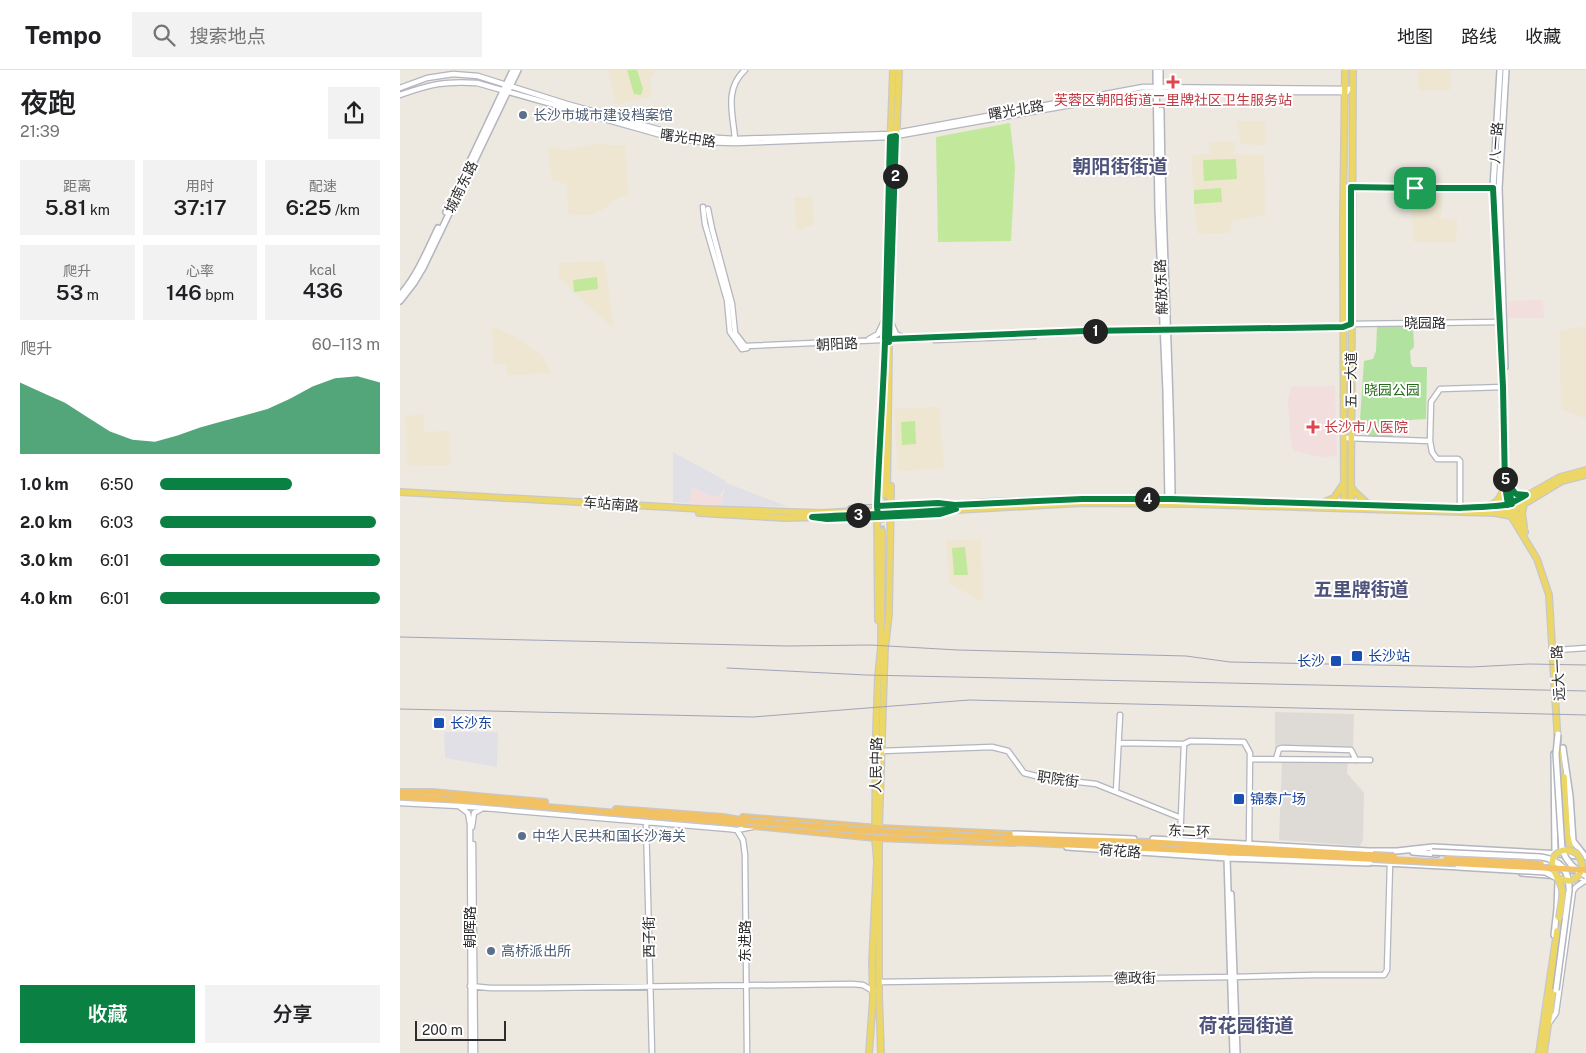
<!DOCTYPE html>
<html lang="zh">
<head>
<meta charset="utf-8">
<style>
  :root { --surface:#fff; --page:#f2f2f2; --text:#202124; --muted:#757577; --line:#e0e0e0; --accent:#0b8043 }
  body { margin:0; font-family:"Public Sans","Noto Sans SC",sans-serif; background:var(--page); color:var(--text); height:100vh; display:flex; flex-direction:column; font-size:19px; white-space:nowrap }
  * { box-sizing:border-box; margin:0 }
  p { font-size:16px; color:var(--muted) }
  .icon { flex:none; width:28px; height:28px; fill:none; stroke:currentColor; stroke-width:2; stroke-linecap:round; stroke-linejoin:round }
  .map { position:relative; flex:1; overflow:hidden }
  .sheet { display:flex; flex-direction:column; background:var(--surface); width:400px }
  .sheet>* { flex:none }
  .scale { position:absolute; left:15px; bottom:12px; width:91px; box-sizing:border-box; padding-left:5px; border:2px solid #2d2d2d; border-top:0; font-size:14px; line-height:18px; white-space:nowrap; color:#2d2d2d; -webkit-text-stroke:4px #fff; paint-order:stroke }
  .pin { position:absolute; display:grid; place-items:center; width:42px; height:42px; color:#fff; margin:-21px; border-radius:10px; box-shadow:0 2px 8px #0006 }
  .km { position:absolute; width:25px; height:25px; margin:-12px; border-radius:50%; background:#222; color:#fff; font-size:14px; line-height:25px; text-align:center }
  .round { display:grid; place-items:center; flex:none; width:52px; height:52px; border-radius:0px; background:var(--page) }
  .headline { display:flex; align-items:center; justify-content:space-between; height:85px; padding:0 20px }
  h1 { font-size:28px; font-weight:600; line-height:38px }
  .figures { display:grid; grid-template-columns:repeat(3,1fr); gap:8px; height:85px; padding:5px 20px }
  .figures div { display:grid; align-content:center; border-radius:0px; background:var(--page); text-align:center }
  .figures b { font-size:21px; font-weight:600 }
  .figures small { font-size:14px; font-weight:400 }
  .figures p { font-size:14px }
  .chart { height:140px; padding:10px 20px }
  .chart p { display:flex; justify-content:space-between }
  .chart svg { width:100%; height:90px; margin-top:5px; fill:var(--accent); opacity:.7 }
  .cta { display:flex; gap:10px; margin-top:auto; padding:10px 20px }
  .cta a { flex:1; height:58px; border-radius:0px; background:var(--accent); color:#fff; font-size:20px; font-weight:600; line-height:58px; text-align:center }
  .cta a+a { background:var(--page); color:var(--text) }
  ul { padding:0 20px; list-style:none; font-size:16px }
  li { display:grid; grid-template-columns:80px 60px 1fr; align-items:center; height:38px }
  li i { height:12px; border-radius:6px; background:var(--accent) }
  header { display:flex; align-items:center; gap:30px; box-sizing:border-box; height:70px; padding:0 25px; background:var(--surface); border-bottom:1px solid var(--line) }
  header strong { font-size:24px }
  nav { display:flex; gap:28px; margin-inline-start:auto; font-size:18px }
  .search { width:350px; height:45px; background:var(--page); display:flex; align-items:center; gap:12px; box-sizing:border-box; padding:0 18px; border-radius:0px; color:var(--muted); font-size:19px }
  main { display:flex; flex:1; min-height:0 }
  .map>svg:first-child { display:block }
  .industrial { fill:#e2e0e7 }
  .education { fill:#eee6d0 }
  .medical { fill:#f3dede }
  .green { fill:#b1e29f }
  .pitch { fill:#c2e89b }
  .plaza { fill:#dedbd7 }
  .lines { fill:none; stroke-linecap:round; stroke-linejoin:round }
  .primary-tunnel { stroke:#c7c3bc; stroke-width:5.5; stroke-dasharray:5.5 3; stroke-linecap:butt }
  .tertiary-casing { stroke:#b3b5bf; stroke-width:7 }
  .secondary-casing { stroke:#b3b5bf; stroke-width:8 }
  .primary-casing { stroke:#c8c8c8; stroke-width:8 }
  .trunk-casing { stroke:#c8c8c8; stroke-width:8 }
  .tertiary { stroke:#fff; stroke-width:4.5 }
  .secondary { stroke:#fff; stroke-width:5 }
  .primary { stroke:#ecd666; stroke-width:5.5 }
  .trunk { stroke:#f2c163; stroke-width:5.5 }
  .rail { stroke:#a2a4b6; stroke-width:1 }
  .secondary-bridge-casing { stroke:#b3b5bf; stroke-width:8; stroke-linecap:butt }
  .primary-bridge-casing { stroke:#c8c8c8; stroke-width:8; stroke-linecap:butt }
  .trunk-bridge-casing { stroke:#c8c8c8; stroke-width:8; stroke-linecap:butt }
  .secondary-bridge { stroke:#fff; stroke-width:5 }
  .primary-bridge { stroke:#ecd666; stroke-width:5.5 }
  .trunk-bridge { stroke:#f2c163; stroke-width:5.5 }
  .route-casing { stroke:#fff; stroke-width:10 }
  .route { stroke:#0b8043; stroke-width:6 }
  .health-dot { fill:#e0444e; stroke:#fff; stroke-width:2 }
  .service-dot { fill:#5c6f8a; stroke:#fff; stroke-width:2 }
  .transit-dot { fill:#1a4fb4; stroke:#fff; stroke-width:2 }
  .labels { text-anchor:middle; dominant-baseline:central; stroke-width:4; stroke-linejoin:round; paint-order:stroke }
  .health-label { font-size:14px; fill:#be3a42; stroke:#fff }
  .street-label { font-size:14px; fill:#2d2d2d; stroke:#fff }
  .service-label { font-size:14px; fill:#4e5e75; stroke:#fff; text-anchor:start }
  .park-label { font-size:14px; fill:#28691e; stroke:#fff }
  .transit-label { font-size:14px; fill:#164399; stroke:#fff; text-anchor:start }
  .district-label { font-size:19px; font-weight:bold; fill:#4e537c; stroke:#fff }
</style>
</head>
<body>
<header>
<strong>Tempo</strong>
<div class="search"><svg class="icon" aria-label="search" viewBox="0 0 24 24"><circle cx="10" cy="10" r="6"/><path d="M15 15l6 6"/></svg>搜索地点</div>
<nav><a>地图</a><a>路线</a><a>收藏</a></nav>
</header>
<main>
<section class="sheet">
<div class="headline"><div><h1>夜跑</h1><p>21:39</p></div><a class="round"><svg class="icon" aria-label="share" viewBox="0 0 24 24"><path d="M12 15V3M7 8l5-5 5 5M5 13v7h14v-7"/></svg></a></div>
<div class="figures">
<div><p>距离</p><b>5.81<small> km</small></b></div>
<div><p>用时</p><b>37:17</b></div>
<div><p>配速</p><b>6:25<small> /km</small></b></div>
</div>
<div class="figures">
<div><p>爬升</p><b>53<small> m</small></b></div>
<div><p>心率</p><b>146<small> bpm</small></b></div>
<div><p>kcal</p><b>436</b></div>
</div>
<div class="chart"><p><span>爬升</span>60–113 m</p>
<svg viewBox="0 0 160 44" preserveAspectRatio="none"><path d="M0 44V9L10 14L20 19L30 26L40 33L50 37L60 38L70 35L80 31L90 28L100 25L110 22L120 17L130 11L140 7L150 6L160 9V44z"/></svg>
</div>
<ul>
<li><b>1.0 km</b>6:50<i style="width:60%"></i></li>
<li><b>2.0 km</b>6:03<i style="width:98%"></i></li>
<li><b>3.0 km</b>6:01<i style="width:100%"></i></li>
<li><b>4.0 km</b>6:01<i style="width:100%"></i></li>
</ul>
<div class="cta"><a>收藏</a><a>分享</a></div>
</section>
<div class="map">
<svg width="1186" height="983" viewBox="0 0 1186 983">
  <rect width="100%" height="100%" fill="#ede8e0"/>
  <path class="industrial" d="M273 382 326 411V413L386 436 321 438 324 418 320 426H311L292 417 289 433 273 432Z
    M44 662H98L97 697 45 688Z"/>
  <path class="education" d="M209 0H254L255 2 250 7 251 27 215 34Z
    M1018 0H1050V20L1018 21Z
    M837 51H866L865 75 841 74Z
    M809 72H836L832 84 864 85 865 145 833 150 828 163 798 164 794 134 792 86 811 83Z
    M198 74 225 76 228 124 212 131 208 137 191 145 168 144 167 114 152 110 148 77 165 80Z
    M1010 125 1042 126 1041 149 1057 150 1056 172H1014Z
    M394 127H412L414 154 397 161Z
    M204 191 214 259 158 207 160 202 159 193Z
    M92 256 117 268 142 286 151 303 108 305 106 294H94Z
    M1186 256V349L1161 339 1160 261Z
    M539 337 544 398 498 401 494 339Z
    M23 344 24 362 49 361 50 395 7 396 6 346Z
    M581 469 583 532 550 514 546 471Z"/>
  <path class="medical" d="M1143 230 1144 248H1108V231Z
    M935 316 937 386 922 387 893 381 890 365 888 330 891 317Z
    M292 417 311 426H322L321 438 289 433Z"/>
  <path class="green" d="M1013 256 1014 277 1010 281 1011 294 1013 297H1027L1026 349 994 351 992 370H968L967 350H960L964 291 973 289 976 281 977 257Z"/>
  <path class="pitch" d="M227 0H237L243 19 241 25 234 24Z
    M610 53 615 97 611 171 538 172 536 67Z
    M836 89 837 109 804 111 803 90Z
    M821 118 822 132 794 134V120Z
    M197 207 198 219 174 222 173 210Z
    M515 351 516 374 502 375 501 352Z
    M565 477 568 505H554L552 478Z"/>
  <path class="plaza" d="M875 642 954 644 953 677 882 675 877 677 875 684Z
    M882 692 948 693 947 703 964 723 963 770 960 776 879 770Z"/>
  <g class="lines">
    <path class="primary-tunnel" d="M486 441 487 425
      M482 461V425"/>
    <defs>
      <path id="tertiary" d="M0 18 27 8 53 4 78 6 167 34 268 62 302 67 335 69 490 64 743 17 952 19
        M0 25C31 14 44 11 77 13L268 67 301 72 335 73 490 67 745 22H947
        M335 69C333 44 324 19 345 0
        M944 117 1093 118
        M303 137 305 154 327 230 330 262 342 279 347 278
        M308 139 312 159 332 234 335 263 345 276 685 261 943 257 951 254 1099 252
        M491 253 496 264 502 267
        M469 269 478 264 484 251
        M535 270 634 266
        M945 368 1030 371
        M1060 438V391L1058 389H1037L1032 382 1030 371 1031 332 1040 319 1103 317
        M1157 580 1186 578
        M720 673 784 674 790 671 844 672 850 683 849 774
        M481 681 592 677 608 681 624 703 644 708 696 714 781 748
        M850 689 970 690
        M876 689 879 679 882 678 951 680 956 690
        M716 722 720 645
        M0 733 59 736 329 759 337 760 352 757
        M60 737 68 743 70 754 71 983
        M246 752 252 983
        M72 757 74 743 81 739
        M337 760 343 770 345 785 347 983
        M780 771 784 674
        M73 774 75 983
        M479 912 834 907 915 905H984L987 900 990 794
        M70 916 90 918H138L452 914 463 915 473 921
        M1149 953 1156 943 1173 821 1176 817 1186 810"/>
      <path id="secondary" d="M756 0 758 140 766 321 768 432
        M760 0V24
        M1100 0 1093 118 1103 317 1105 415 1109 438
        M761 40C762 170 771 299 772 429
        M46 142 113 0
        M0 225C17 206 27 181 38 158
        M0 231 14 213 23 198 118 0
        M1105 297 1099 118 1106 0
        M451 439 545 434
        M417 448 477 447 533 444
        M1163 678 1170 726 1173 771 1184 785
        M1154 684 1155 784
        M614 764 734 769
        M753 769 969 781
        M667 777 827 788 969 793
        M967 781H997L1033 777 1161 784 1186 787
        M1013 782 1037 784
        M1058 786 1153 792
        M827 788 833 983
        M967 792 1061 797
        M1122 803 1186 808
        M831 824 837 983
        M1154 865 1157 839 1158 811"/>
      <path id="primary" d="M1107 414 1116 424 1124 425
        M951 416 954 421 970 436
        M0 422 302 439 422 443
        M482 425 487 166 493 0
        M487 425 489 272 499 0
        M922 433 934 428 944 413
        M1112 434 1125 462
        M541 436 586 432 682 429H792L944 435 1060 438 1088 437 1112 434 1160 407 1186 400
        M1089 436C1099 432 1102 424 1105 415
        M944 438 943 150 945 0
        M951 438 953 0
        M539 441 682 433 791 434 1095 443 1111 446 1137 489 1149 525 1162 742
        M1100 442 1114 440 1162 411 1186 405
        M299 443 386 448 420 447
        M1124 456 1122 444 1124 434
        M478 550 477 436 479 397
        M485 579 489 543 491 416
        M1164 707 1167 764 1171 780
        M469 983 473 929 472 892 477 791 475 768 476 663 478 607 481 577 482 461
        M481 983 479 926V758L485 575
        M1139 983 1157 861
        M1144 983 1163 851"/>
      <path id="trunk" d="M0 722H32L145 732
        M0 727 75 731 347 754
        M216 739 323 747 346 751
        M343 747 479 758 610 764
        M344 755 475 768 614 773
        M605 768 749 772 973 785
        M612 772 972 789"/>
    </defs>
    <use href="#tertiary" class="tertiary-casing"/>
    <use href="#secondary" class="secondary-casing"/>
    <use href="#primary" class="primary-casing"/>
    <use href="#trunk" class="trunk-casing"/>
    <use href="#tertiary" class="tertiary"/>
    <use href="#secondary" class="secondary"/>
    <use href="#primary" class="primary"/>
    <use href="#trunk" class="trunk"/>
    <path class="rail" d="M0 567 387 576 470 575 558 580 786 586 830 592 1071 597 1129 594 1186 595
      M327 598 466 605 1186 621
      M0 639 353 647 569 630 1186 645"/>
    <defs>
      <path id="secondary-bridge" d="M1158 664 1156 684 1162 780C1167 792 1174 800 1186 806
        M1032 782 1141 787C1161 790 1170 802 1169 821L1156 920
        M1058 797 1145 802 1157 808"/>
      <path id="primary-bridge" d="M422 443 541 436
        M506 443 539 441
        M1157 808 1169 811C1183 807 1186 793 1176 783 1171 780 1166 779 1161 781 1141 791 1161 808 1162 820 1163 829 1160 839 1159 848"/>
      <path id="trunk-bridge" d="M346 751 458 760 605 768
        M973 785 994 786
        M972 789 1186 800
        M1046 789 1141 794"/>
    </defs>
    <use href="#secondary-bridge" class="secondary-bridge-casing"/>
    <use href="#primary-bridge" class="primary-bridge-casing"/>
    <use href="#trunk-bridge" class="trunk-bridge-casing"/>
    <use href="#secondary-bridge" class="secondary-bridge"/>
    <use href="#primary-bridge" class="primary-bridge"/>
    <use href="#trunk-bridge" class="trunk-bridge"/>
  </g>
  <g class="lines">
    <defs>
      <path id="route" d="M1015 118 951 117V254L943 257 685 261 489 269H485L490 67 496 66 489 269V272H485C483 327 479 381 477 436L478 447 427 449 412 447C460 444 508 444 556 439L540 444 478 447 477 436 538 433 555 435 682 429H772L1060 438C1077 437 1095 437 1112 434L1108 414 1116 424 1126 425 1108 435 1105 415 1103 317 1093 118H1015"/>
    </defs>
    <use href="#route" class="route-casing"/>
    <use href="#route" class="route"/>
  </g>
  <g class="health-dot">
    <path d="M770.5 4.5h5v5h5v5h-5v5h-5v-5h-5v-5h5z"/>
    <path d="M910.5 349.5h5v5h5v5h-5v5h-5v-5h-5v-5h5z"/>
  </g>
  <g class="service-dot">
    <circle cx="123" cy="45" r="5"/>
    <circle cx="122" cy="766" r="5"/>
    <circle cx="91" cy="881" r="5"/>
  </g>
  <g class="transit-dot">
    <rect x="951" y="580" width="12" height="12" rx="2.5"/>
    <rect x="930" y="585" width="12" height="12" rx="2.5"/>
    <rect x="33" y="647" width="12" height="12" rx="2.5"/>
    <rect x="833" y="723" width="12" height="12" rx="2.5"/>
  </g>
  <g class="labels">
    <g class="health-label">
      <text x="773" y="30">芙蓉区朝阳街道二里牌社区卫生服务站</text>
      <text x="924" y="357" text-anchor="start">长沙市八医院</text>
    </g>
    <g class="street-label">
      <text transform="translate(616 40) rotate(-10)">曙光北路</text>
      <text transform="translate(288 68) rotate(8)">曙光中路</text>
      <text transform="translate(1096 73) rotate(-86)">八一路</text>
      <text transform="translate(61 117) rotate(-64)">城南东路</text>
      <text transform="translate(761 217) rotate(-92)">解放东路</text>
      <text x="1025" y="253">晓园路</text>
      <text transform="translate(437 274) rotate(-3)">朝阳路</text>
      <text transform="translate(951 310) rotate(-90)">五一大道</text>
      <text transform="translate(211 434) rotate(4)">车站南路</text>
      <text transform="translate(1158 603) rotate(-93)">远大一路</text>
      <text transform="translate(476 695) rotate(-89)">人民中路</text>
      <text transform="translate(658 709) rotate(8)">职院街</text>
      <text transform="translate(789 761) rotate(3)">东二环</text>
      <text transform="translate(720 781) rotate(4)">荷花路</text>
      <text transform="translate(70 857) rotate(-90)">朝晖路</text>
      <text transform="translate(249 867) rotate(-91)">西子街</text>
      <text transform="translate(345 871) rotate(-90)">东进路</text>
      <text transform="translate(735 908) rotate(-1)">德政街</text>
    </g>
    <g class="service-label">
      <text x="133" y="45">长沙市城市建设档案馆</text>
      <text x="132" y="766">中华人民共和国长沙海关</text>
      <text x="101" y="881">高桥派出所</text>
    </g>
    <g class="park-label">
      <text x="992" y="320">晓园公园</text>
    </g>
    <g class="transit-label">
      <text x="968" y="586">长沙站</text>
      <text x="925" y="591" text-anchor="end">长沙</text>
      <text x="50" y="653">长沙东</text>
      <text x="850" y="729">锦泰广场</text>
    </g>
    <g class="district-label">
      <text x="720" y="96">朝阳街街道</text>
      <text x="961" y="519">五里牌街道</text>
      <text x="846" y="955">荷花园街道</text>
    </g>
  </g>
</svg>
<div class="scale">200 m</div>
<div class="pin" style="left:1015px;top:118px;background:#1e9e55"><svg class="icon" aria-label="arrive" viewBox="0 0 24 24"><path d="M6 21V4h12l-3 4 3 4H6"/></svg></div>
<b class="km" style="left:695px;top:261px">1</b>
<b class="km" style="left:495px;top:106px">2</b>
<b class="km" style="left:458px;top:445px">3</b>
<b class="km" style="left:747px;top:429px">4</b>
<b class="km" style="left:1105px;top:409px">5</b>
</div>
</main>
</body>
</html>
